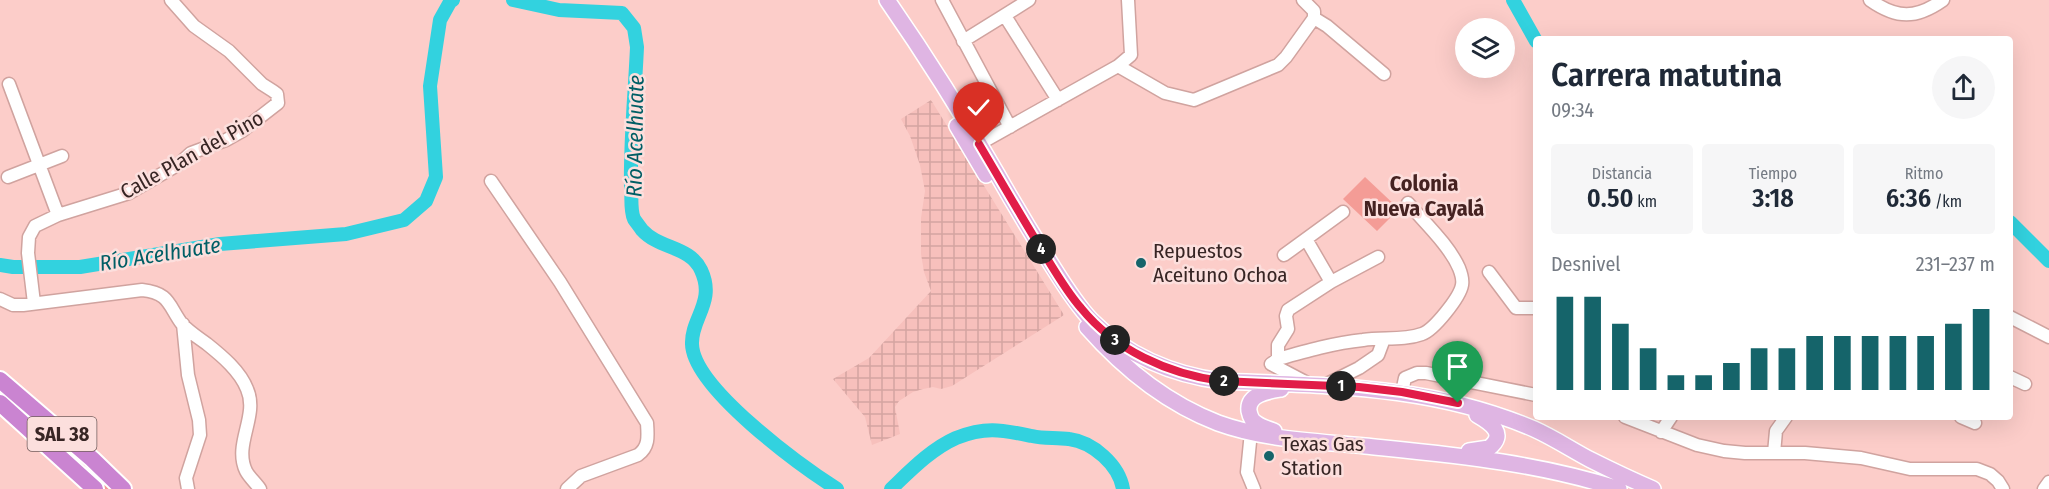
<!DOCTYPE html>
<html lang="es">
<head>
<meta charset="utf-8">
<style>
  :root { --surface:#fff; --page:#f6f6f7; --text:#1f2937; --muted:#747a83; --accent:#15646a }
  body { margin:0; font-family:"Fira Sans Condensed",sans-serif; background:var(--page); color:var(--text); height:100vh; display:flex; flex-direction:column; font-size:22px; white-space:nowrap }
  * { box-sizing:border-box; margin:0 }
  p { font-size:20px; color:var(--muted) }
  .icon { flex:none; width:33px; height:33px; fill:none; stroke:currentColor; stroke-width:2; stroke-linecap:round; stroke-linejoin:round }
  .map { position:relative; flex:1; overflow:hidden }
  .details { position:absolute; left:1533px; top:36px; width:480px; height:384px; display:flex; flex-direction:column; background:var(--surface); border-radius:6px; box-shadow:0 6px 24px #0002 }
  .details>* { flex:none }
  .fabs { position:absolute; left:1455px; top:18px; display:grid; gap:12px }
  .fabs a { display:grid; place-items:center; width:60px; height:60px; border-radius:50%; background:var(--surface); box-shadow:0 6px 24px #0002; font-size:30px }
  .pin { position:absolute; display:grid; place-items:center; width:51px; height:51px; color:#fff; margin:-62px -26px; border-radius:50% 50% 50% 0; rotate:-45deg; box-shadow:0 0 6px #0007 }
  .pin .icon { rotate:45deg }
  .km { position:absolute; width:30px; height:30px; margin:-15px; border-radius:50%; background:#222; color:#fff; font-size:16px; line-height:30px; text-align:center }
  .round { display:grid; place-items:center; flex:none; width:63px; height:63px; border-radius:32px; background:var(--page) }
  .summary { display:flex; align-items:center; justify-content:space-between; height:102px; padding:0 18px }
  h1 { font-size:33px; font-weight:600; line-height:45px }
  .metrics { display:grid; grid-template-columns:repeat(3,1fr); gap:9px; height:102px; padding:6px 18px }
  .metrics div { display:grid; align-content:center; border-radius:6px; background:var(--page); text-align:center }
  .metrics b { font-size:26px; font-weight:600 }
  .metrics small { font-size:16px; font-weight:400 }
  .metrics p { font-size:16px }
  .chart { height:168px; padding:12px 18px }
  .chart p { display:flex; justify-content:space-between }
  .chart svg { width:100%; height:108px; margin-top:6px; stroke:var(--accent); stroke-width:6 }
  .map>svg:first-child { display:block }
  .industrial { fill:url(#industrial-grid) }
  .grass { fill:url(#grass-tufts) }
  .pitch { fill:#f49c96 }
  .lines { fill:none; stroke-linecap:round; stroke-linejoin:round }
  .river { stroke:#32d2df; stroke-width:14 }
  .minor-casing { stroke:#d0a39f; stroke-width:15 }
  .major-casing { stroke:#fff; stroke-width:18 }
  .highway-casing { stroke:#fff; stroke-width:20 }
  .minor { stroke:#fff; stroke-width:12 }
  .major { stroke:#dfb5e3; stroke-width:15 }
  .highway { stroke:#ca84d1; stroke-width:16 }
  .route-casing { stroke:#fff; stroke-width:12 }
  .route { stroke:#e11d48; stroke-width:8 }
  .poi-dot { fill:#15646a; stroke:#fcdfdd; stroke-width:2 }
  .labels { text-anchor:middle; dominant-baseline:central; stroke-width:5; stroke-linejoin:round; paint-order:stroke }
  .shield { fill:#fcdfdd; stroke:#725d5c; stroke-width:1.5 }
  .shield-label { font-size:20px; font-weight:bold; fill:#372524 }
  .street-label { font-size:21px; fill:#372524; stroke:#fcdfdd }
  .poi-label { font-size:21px; fill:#372524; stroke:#fcdfdd; text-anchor:start }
  .water-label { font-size:22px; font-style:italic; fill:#005e65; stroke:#fcdfdd }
  .neighbourhood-label { font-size:22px; font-weight:bold; fill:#452221; stroke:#fcdfdd }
</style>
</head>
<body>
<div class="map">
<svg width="2049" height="489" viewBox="0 0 2049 489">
  <defs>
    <pattern id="industrial-grid" width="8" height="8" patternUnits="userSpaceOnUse" patternTransform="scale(1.5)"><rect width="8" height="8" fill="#f7c0bc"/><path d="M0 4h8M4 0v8" fill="none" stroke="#d4a5a1"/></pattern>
    <pattern id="grass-tufts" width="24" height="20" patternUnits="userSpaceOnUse" patternTransform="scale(1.5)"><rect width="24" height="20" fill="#f49c96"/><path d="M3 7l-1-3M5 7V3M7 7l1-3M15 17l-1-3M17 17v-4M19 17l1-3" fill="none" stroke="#c67f7a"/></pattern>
  </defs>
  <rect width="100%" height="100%" fill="#fccdc9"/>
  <path class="industrial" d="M931 100 1064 315 952 386 941 389 933 387 923 389 913 392 899 401 895 407 900 434 872 445 865 417 833 379 869 358 931 291 924 272 921 254V218L925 191 920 165 910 136 901 119Z"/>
  <path class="grass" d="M55 437 119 489H102L52 440Z"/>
  <path class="pitch" d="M1365 177 1399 209 1377 231 1343 199Z"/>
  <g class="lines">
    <path class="river" d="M513 0 559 10 622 13 634 28 637 47C635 93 630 141 631 187 632 197 630 210 634 219 636 222 640 227 642 230 659 249 690 246 701 270 716 302 691 318 692 344 693 388 801 466 837 489
      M1513 0 1536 41
      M2010 222 2049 261
      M0 265 13 267H80L220 244 346 234 404 220 426 201 436 177 430 86 440 20 450 2 453 0
      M891 489C910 471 931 449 956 438 986 426 1002 430 1032 436 1044 439 1057 437 1069 439 1093 442 1119 465 1123 489"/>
    <defs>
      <path id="minor" d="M942 0 1010 127
        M1870 0C1897 19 1916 19 1943 0
        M1005 16 1058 100
        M1314 18 1327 26 1384 74
        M963 41 1029 0
        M1118 66 1165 93 1194 100 1278 65 1286 57 1314 18V11L1303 0
        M9 84 58 215
        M979 144 1118 66 1131 55 1128 0
        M8 177 62 156
        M491 181 560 282 647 423C648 437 649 447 638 455L581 476 567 489
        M1306 239 1331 282
        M1284 255 1343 212
        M1489 272 1516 308H1536
        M0 299 13 305H23L142 290C170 293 168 305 182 324 189 332 199 338 207 344 222 356 240 371 247 389 259 416 233 444 246 471 249 477 256 483 260 489
        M34 303 28 253 29 237 35 226 58 215 129 193 179 164 191 153 226 140 242 131 278 103 277 94 273 91 262 84 229 51 194 26 171 0
        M2010 317 2049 337
        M183 324 188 375 199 420 200 435 186 478 188 489
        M1278 359V345L1288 329 1286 316 1288 310 1331 282 1378 257
        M2010 377 2025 384
        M1309 384 1271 364 1278 359C1306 351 1334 343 1363 340 1382 337 1403 341 1422 334 1434 330 1460 297 1462 285 1463 280 1461 273 1459 268 1449 245 1424 222 1408 203
        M1325 385 1359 368 1378 355 1384 339
        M1402 392 1405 378 1417 373H1426L1536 395
        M1625 417 1697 445 1724 451 1745 453H1805L1861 458 1910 469H1977L1990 474 1998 481 2003 489
        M1961 417 1975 423
        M1251 432 1247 472 1254 489
        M1661 432 1671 417
        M1774 453 1776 431 1786 417
        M2044 489 2049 482"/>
      <path id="major" d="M887 0C926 56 963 115 997 174 1014 204 1032 234 1051 264 1063 283 1075 303 1091 320 1125 355 1173 375 1221 381 1330 386 1432 385 1534 429 1554 438 1572 450 1591 460 1611 470 1632 480 1653 489
        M957 126 986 175
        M1087 327C1123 368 1166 403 1218 423 1265 440 1315 441 1365 446 1453 455 1535 462 1619 489
        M1274 431C1268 429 1261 427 1256 423 1252 421 1250 416 1249 411 1247 394 1269 391 1281 389
        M1469 451 1489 448C1507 434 1491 423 1477 415"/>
      <path id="highway" d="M0 380 92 459 123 489
        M0 403 95 489"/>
    </defs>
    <use href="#minor" class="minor-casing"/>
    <use href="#major" class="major-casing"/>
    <use href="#highway" class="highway-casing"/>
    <use href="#minor" class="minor"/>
    <use href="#major" class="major"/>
    <use href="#highway" class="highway"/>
  </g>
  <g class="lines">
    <defs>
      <path id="route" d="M979 144C1001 181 1022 218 1045 255 1056 273 1067 292 1081 308 1115 350 1168 374 1221 381L1359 387 1402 392 1458 403"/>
    </defs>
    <use href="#route" class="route-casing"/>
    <use href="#route" class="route"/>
  </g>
  <g class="poi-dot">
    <circle cx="1141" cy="263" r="6"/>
    <circle cx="1269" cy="456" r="6"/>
  </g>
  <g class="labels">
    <rect class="shield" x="27.5" y="417" width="69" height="34" rx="4.5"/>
    <g class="shield-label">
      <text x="62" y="434">SAL 38</text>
    </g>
    <g class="street-label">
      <text transform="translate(192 155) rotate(-29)">Calle Plan del Pino</text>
    </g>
    <g class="poi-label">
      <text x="1153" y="251">Repuestos<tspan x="1153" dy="24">Aceituno Ochoa</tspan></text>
      <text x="1281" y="444">Texas Gas<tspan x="1281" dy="24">Station</tspan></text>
    </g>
    <g class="water-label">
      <text transform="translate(635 136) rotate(-89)">Río Acelhuate</text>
      <text transform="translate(160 254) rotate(-9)">Río Acelhuate</text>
    </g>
    <g class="neighbourhood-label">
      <text x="1424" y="183">Colonia<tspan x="1424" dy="25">Nueva Cayalá</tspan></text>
    </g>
  </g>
</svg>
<div class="fabs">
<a><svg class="icon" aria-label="layers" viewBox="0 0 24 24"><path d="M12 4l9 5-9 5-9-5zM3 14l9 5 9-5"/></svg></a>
</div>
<div class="pin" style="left:1458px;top:403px;background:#1e9e55"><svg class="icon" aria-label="arrive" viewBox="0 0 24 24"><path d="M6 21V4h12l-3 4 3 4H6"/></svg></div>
<div class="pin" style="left:979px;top:144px;background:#d93025"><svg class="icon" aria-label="check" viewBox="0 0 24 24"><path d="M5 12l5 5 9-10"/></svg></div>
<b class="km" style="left:1341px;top:386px">1</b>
<b class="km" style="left:1224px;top:381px">2</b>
<b class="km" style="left:1115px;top:340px">3</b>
<b class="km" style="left:1041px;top:249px">4</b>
<section class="details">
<div class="summary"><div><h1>Carrera matutina</h1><p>09:34</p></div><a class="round"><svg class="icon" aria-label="share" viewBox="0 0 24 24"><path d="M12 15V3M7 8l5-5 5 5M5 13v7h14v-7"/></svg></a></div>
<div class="metrics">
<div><p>Distancia</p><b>0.50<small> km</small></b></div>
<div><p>Tiempo</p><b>3:18</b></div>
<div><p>Ritmo</p><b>6:36<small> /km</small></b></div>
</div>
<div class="chart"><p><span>Desnivel</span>231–237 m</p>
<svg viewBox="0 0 160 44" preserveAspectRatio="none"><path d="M5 44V6M15 44V6M25 44V17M35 44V27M45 44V38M55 44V38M65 44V33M75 44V27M85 44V27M95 44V22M105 44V22M115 44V22M125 44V22M135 44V22M145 44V17M155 44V11"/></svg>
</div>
</section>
</div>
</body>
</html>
